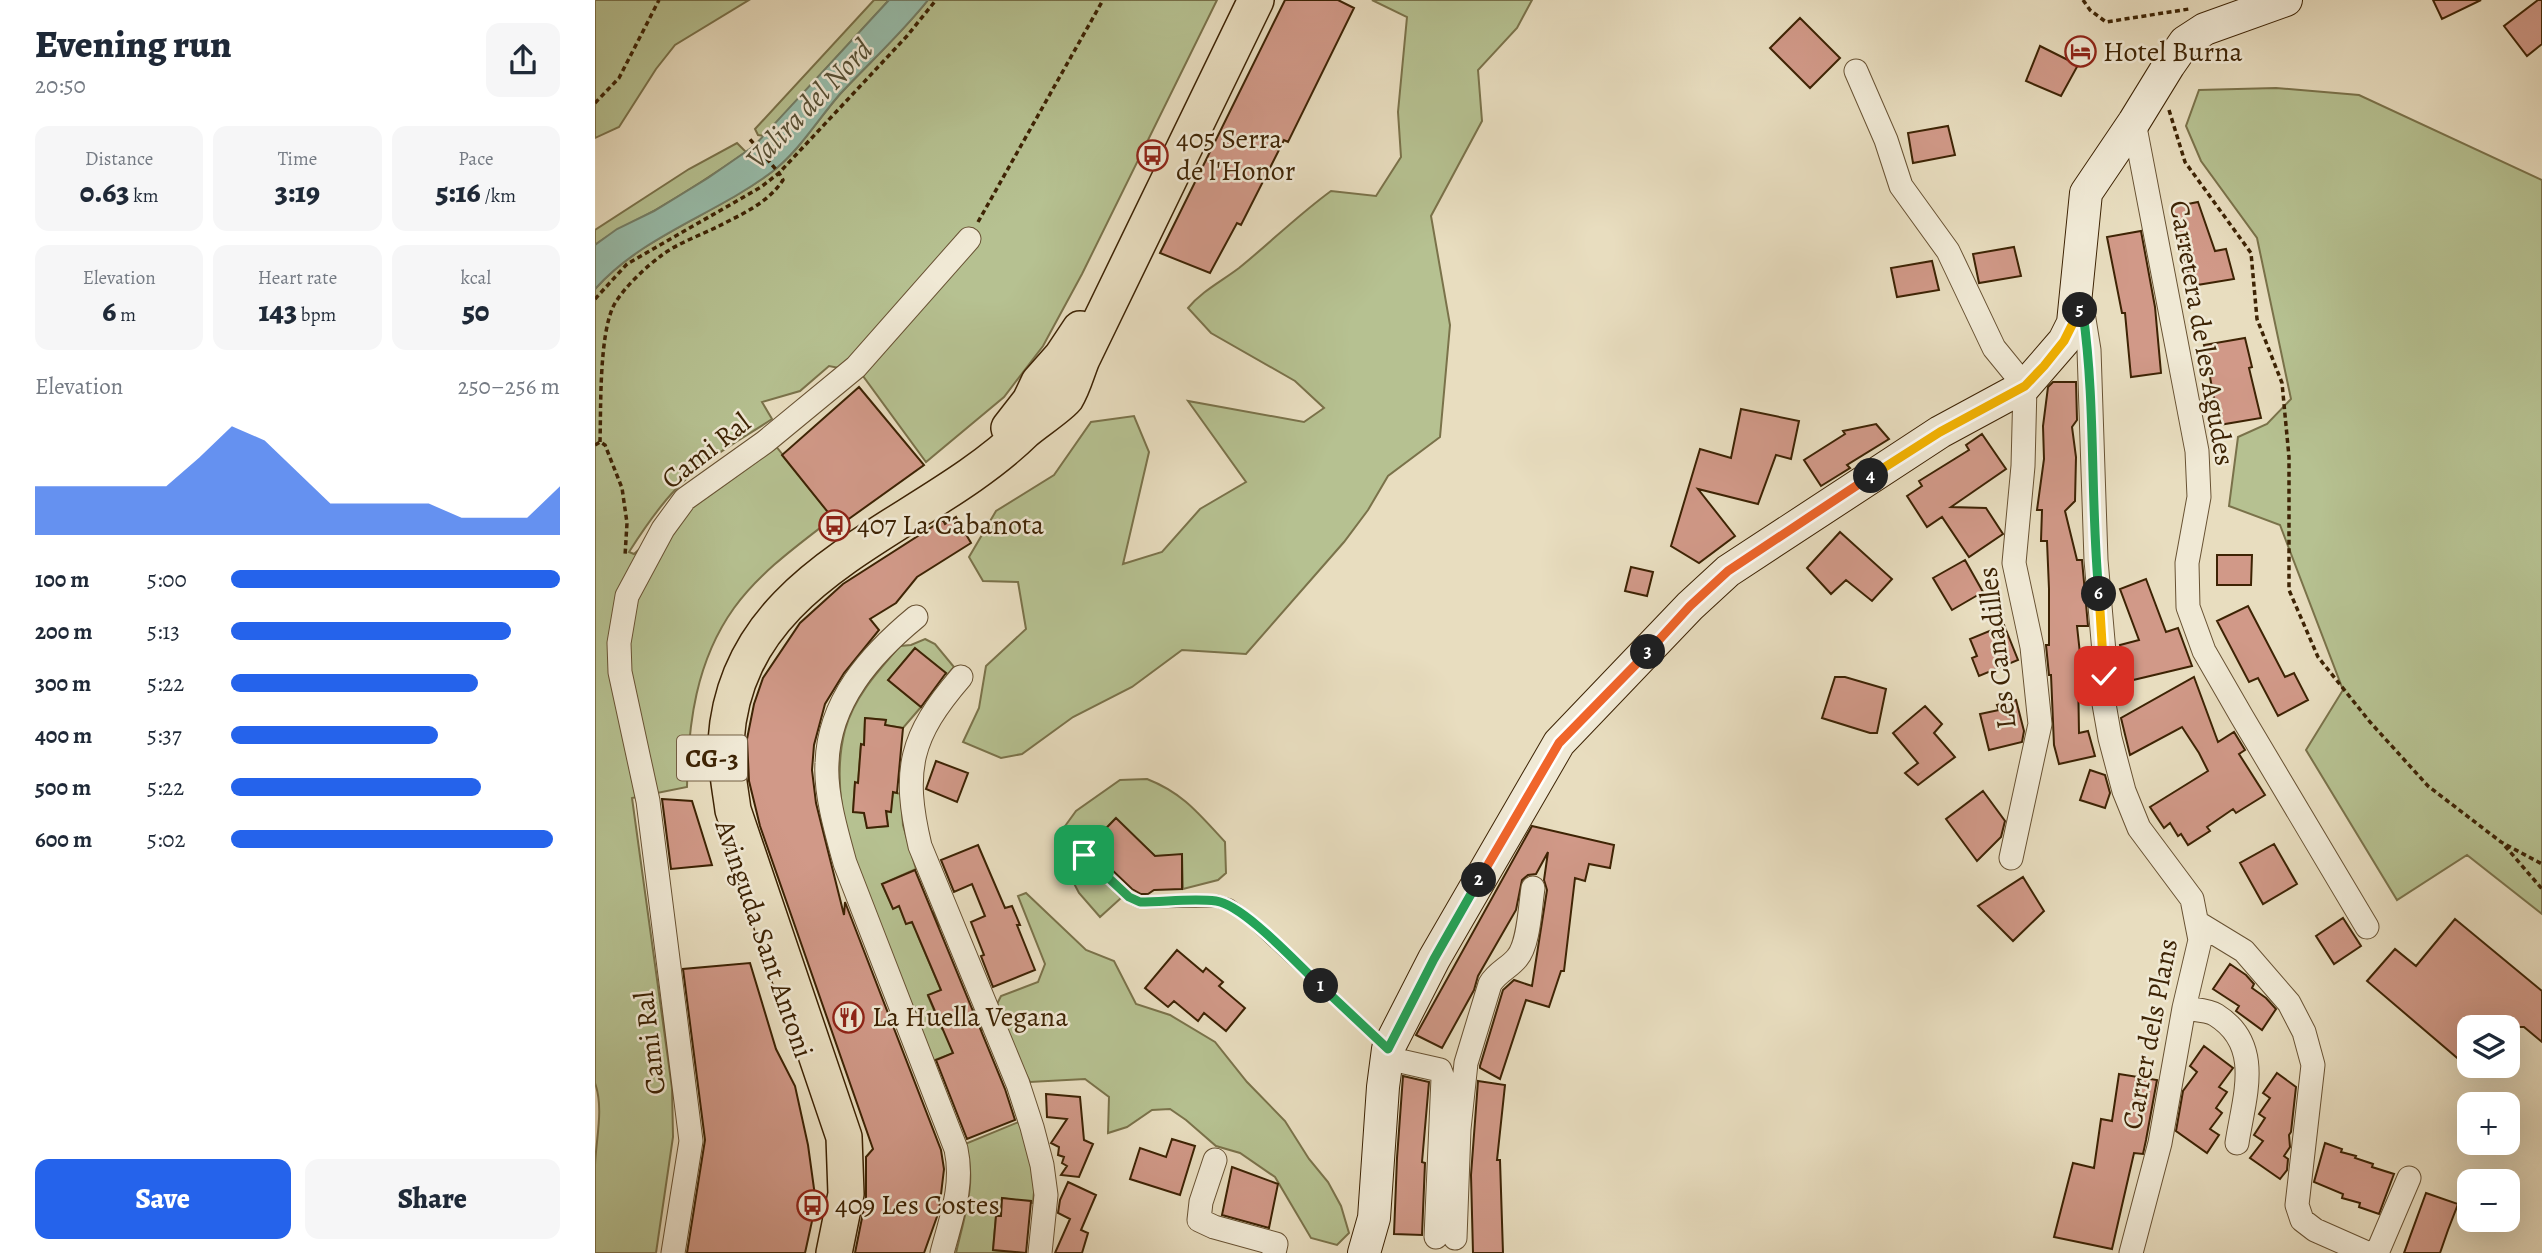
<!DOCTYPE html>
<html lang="en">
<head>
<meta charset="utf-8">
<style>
  :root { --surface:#fff; --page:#f6f6f7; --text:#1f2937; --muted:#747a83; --accent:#2563eb }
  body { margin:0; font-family:Alegreya,serif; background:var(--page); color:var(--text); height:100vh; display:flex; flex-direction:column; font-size:26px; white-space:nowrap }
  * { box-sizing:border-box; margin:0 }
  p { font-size:23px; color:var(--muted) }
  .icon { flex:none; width:38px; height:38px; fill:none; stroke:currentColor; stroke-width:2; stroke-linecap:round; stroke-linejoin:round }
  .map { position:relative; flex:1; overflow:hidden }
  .details { display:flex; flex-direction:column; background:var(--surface); width:595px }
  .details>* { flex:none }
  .tools { position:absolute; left:1862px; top:1015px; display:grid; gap:14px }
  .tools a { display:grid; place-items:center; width:63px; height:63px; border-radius:14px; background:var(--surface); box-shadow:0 7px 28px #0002; font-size:35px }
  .pin { position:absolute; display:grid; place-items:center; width:60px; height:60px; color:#fff; margin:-30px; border-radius:14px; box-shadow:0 4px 10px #0006 }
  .km { position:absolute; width:35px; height:35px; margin:-18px; border-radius:50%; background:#222; color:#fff; font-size:19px; line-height:35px; text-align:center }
  .round { display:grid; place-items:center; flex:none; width:74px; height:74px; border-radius:14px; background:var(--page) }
  .head { display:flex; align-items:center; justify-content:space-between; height:119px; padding:0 35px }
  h1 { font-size:38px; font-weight:800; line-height:52px }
  .stats { display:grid; grid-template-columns:repeat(3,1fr); gap:10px; height:119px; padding:7px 35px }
  .stats div { display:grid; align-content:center; border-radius:14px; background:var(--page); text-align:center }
  .stats b { font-size:30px; font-weight:800 }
  .stats small { font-size:19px; font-weight:400 }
  .stats p { font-size:19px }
  .chart { height:196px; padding:14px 35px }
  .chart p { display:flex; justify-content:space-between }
  .chart svg { width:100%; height:126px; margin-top:7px; fill:var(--accent); opacity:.7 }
  .primary-button { display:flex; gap:14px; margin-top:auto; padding:14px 35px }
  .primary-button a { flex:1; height:80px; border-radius:14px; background:var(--accent); color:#fff; font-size:28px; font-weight:800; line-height:80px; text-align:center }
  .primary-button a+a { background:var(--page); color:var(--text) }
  ul { padding:0 35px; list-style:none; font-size:23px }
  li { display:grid; grid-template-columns:112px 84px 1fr; align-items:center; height:52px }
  li i { height:18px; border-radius:9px; background:var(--accent) }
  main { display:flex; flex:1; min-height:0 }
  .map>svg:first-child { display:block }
  .green { fill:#b6c191; stroke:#7a724a; stroke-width:2 }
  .water { fill:#98bdab; stroke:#747f68; stroke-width:2 }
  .building { fill:#d19988; stroke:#3d2304; stroke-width:2 }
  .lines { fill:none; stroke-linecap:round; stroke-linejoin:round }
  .service-casing { stroke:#685233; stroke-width:13 }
  .minor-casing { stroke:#685233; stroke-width:25 }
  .secondary-casing { stroke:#3d2304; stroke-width:34 }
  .primary-casing { stroke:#3d2304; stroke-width:38 }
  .path { stroke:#3d2304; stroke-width:3.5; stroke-dasharray:5 3.5; stroke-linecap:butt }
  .service { stroke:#f0e9d5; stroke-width:10 }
  .minor { stroke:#f0e9d5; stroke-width:23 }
  .secondary { stroke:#f0e9d5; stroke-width:32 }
  .primary { stroke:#e8ddbf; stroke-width:35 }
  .split-1-casing { stroke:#fff; stroke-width:14 }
  .split-2-casing { stroke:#fff; stroke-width:14 }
  .split-3-casing { stroke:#fff; stroke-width:14 }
  .split-4-casing { stroke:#fff; stroke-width:14 }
  .split-5-casing { stroke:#fff; stroke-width:14 }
  .split-6-casing { stroke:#fff; stroke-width:14 }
  .split-7-casing { stroke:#fff; stroke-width:14 }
  .split-1 { stroke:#22a559; stroke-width:9 }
  .split-2 { stroke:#22a559; stroke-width:9 }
  .split-3 { stroke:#f0652b; stroke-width:9 }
  .split-4 { stroke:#f0652b; stroke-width:9 }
  .split-5 { stroke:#f5b400; stroke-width:9 }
  .split-6 { stroke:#22a559; stroke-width:9 }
  .split-7 { stroke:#f5b400; stroke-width:9 }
  .labels { text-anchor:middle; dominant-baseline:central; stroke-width:5; stroke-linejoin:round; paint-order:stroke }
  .shield { fill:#f0e9d5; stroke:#735e43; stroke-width:2 }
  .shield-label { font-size:26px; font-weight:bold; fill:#3d2304 }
  .poi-label { font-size:28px; fill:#3d2304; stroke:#f0e9d5; text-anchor:start }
  .street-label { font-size:28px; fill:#3d2304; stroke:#f0e9d5 }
  .water-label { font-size:30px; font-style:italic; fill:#585136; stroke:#f0e9d5 }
</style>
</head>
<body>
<main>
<section class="details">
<div class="head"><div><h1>Evening run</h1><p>20:50</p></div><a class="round"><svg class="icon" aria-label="share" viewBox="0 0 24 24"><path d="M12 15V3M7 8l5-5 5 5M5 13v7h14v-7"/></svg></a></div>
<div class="stats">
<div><p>Distance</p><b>0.63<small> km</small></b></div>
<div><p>Time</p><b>3:19</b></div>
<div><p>Pace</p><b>5:16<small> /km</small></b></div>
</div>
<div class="stats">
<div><p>Elevation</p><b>6<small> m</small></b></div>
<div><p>Heart rate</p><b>143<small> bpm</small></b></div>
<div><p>kcal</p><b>50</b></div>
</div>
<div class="chart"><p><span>Elevation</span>250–256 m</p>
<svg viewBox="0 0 160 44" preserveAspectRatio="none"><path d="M0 44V27L10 27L20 27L30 27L40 27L50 17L60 6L70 11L80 22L90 33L100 33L110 33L120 33L130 38L140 38L150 38L160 27V44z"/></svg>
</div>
<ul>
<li><b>100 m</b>5:00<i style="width:100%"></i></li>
<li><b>200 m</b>5:13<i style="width:85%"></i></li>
<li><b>300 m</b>5:22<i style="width:75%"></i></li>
<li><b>400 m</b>5:37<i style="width:63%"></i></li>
<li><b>500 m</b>5:22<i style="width:76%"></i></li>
<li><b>600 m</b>5:02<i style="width:98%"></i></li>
</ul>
<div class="primary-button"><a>Save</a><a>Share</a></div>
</section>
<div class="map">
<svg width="1947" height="1253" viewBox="0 0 1947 1253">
  <rect width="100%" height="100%" fill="#e8ddbf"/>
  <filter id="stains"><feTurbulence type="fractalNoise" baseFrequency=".00286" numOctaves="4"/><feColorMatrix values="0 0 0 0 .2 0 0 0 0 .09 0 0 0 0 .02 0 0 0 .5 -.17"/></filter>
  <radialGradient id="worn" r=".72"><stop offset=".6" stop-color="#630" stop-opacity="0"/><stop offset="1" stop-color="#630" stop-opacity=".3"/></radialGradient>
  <path class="green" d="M0 0H154L80 45 61 69 24 127 0 138Z
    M279 0H294L169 136 163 135 160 129Z
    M333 0H622L487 274 448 346 409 397 331 462 265 372 234 366 205 391 167 402 177 419C144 441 106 461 80 490 62 509 48 530 34 552L39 554 96 503 180 445 238 518C203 545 165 572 139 608 101 661 93 724 92 787L37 798 77 1088 78 1137 61 1253H0C0 1224 0 1194 0 1165 1 1139 9 1108 0 1083V289C48 235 122 214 178 171 205 150 223 119 245 94 275 62 306 34 333 0Z
    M777 0H937L922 28 883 70 887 121 836 216 855 325 845 437 793 476 773 510 749 542 651 654 587 650 537 687 478 717 427 754 406 758 368 742 384 708 391 666 431 629 423 582 388 581 374 557 401 511 459 475 496 422 539 416 554 452 528 564 567 552 605 509 651 482 593 401 709 422 729 408 700 381 616 333 593 308C607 291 627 281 644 268 675 243 703 215 736 191L781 196 806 157 803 112 812 17Z
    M1681 88 1764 95 1947 180V914L1872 855 1802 900 1711 750 1748 690 1685 525 1634 506 1643 437 1672 424 1696 399 1662 238 1606 161 1591 126 1604 90Z
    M142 143 151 152C122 172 93 191 62 209 41 221 20 230 0 245V230L94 169Z
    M330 639 340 644 359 667 353 674 294 680 326 707 308 728 290 725V720L270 718 269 745 266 744 263 783H260L258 811 269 813 272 828 293 826 291 811 295 812 298 792 306 794 308 825 321 869 287 884 298 908 304 906 311 924 339 912 344 926 323 936 346 990 333 996 347 1029 361 1023 359 1018 380 1009 388 1030 374 1035 362 1052 337 1061C322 1025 308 989 293 952 266 886 231 803 250 730 259 697 283 671 305 646L316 645Z
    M552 779C588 793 604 814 630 842L631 873 623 880 588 889 587 855 560 856 520 819 484 856 526 898 505 917 484 893 463 853 465 833 481 811 525 780Z
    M431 893 491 950 519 961 541 1004 575 1015 620 1042 652 1082 690 1121 714 1159 733 1182 746 1206 754 1233 742 1245 716 1238 680 1177 645 1153 621 1146 591 1120 575 1109 557 1110 532 1127 513 1133 514 1097 490 1079 435 1082 407 1027 402 1004 406 996 443 982 450 964 423 896Z
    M426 1121 440 1181 438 1203 407 1198 406 1216H401L398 1250 430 1253H361C369 1217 383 1180 370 1144Z"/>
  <path class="water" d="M294 0H333C306 34 275 62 245 94 223 119 205 150 178 171 122 214 48 235 0 289V245L22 229 59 211 113 178 159 146Z"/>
  <path class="building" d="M690 0H743L759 8 693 142 689 140 646 225 642 223 615 273 565 253Z
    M1838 0H1886L1847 19Z
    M1943 0H1947V44L1932 56 1909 26Z
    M1205 18 1245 58 1215 88 1175 48Z
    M1445 46 1483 65 1466 96 1431 81Z
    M1353 126 1360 155 1318 163 1313 133Z
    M1603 202 1620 251 1631 249 1639 279 1596 286 1578 207Z
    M1546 231 1560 307 1566 373 1536 377 1530 313H1527L1512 237Z
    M1419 247 1426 276 1384 283 1378 254Z
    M1337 261 1344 290 1302 297 1296 268Z
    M1650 338 1657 367 1654 368 1666 418 1624 425 1609 345Z
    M1458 382H1481L1482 420 1477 427 1481 457 1480 501 1470 511 1482 560H1487L1493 626H1482L1487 672H1483L1484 733 1493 731 1500 756 1464 764 1459 745 1456 675H1454L1451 645H1454V589L1452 541H1446L1447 510H1442L1449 459 1448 426 1453 387Z
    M264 387 329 465 244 526 187 455Z
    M1146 409 1204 421 1196 459 1181 455 1163 504 1103 489 1140 536 1104 563 1076 546 1105 449 1136 458Z
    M1281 424 1294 439 1252 465 1255 468 1226 486 1209 460 1250 434 1248 431Z
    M1387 434 1411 469 1356 507 1391 508 1408 534 1374 557 1347 517 1332 527 1312 496 1327 486 1324 481 1374 450 1371 445Z
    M361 517 376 543 322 577 301 603 275 619 284 630 249 673 230 704 219 745 217 770 221 803 249 915 250 902 346 1150 349 1169 344 1211 329 1253H260L271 1198V1157L278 1149 165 826 154 781 152 739 159 704 168 678 205 623 248 584 348 520 350 524Z
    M1245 532 1297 579 1277 601 1251 580 1236 594 1212 568Z
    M1622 555H1657L1656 585H1622Z
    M1370 560 1388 592 1357 610 1338 578Z
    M1036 567 1058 572 1052 596 1030 591Z
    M1551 579 1571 632 1583 628 1597 666 1534 681 1525 645 1544 640 1525 589Z
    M1653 606 1690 677 1699 673 1713 700 1683 716 1663 678 1654 682 1622 621Z
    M1409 625 1423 660 1384 676 1377 658 1382 656 1375 639Z
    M320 648 351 673 326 707 293 680Z
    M1240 677H1250L1291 689 1282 733H1275L1227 718Z
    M1599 677 1623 742 1639 732 1650 750 1644 754 1670 795 1641 813 1638 809 1612 827 1615 831 1593 845 1586 834 1583 836 1575 823 1569 828 1555 807 1613 771 1604 753 1587 727 1535 755 1526 718Z
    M1421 700 1429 731 1427 742 1394 750 1385 714 1404 710 1402 705Z
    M1330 706 1347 724 1339 733 1360 757 1323 785 1310 773 1323 763 1298 733Z
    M270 718 291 720 290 725 308 728 302 793 298 792 296 812 291 811 293 826 272 828 269 813 258 812 260 782 263 783 266 744 269 745Z
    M341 761 373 773 362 802 331 789Z
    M1495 770 1510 775 1515 793 1510 808 1485 800Z
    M1388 791 1410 821 1406 837 1382 861 1351 819Z
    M67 799 97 801 117 865 76 869Z
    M521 818 560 856 587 854V889L559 890 553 894H546L537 889 493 847Z
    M937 826 1019 845 1015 868 994 864 990 881 980 878 969 971H966L954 1007 931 1000 905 1079 885 1068V1066L908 990 919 980 937 986 952 890 949 880 953 852 941 874 933 875 927 880 921 910 883 976 879 990 847 1048 821 1035Z
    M1679 844 1702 884 1668 904 1645 863Z
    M383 845 410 908 417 906 425 925H422L440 970 398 987 386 956 389 955 376 922 390 916 377 884 359 892 346 860Z
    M320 870 410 1089 420 1120 372 1139 341 1060 358 1053 333 995 346 990 317 922 311 924 304 906 298 909 287 884Z
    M1428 877 1449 911 1418 941 1383 906Z
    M1748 918 1766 946 1739 964 1721 936Z
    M1860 919 1947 991V1042L1929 1027H1874V1068L1772 981 1800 949 1821 966Z
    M582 950 608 972 611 968 628 982 624 986 650 1008 631 1031 609 1013 603 1021 579 1001 573 1007 550 988Z
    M155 963 181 1049 200 1086 213 1145 221 1203 210 1253H92L110 1140 88 969Z
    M1635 964 1651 975 1659 984 1657 988 1671 998 1681 1009 1667 1030 1641 1011 1644 1006 1618 989Z
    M1609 1046 1638 1068 1624 1087 1632 1092 1621 1108 1627 1113 1615 1129 1624 1135 1612 1153 1581 1131 1588 1091 1602 1072 1595 1066Z
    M1682 1073 1701 1087 1696 1132 1694 1135 1695 1147 1689 1156 1693 1159 1692 1170 1685 1179 1655 1158 1668 1141 1659 1135 1670 1118 1664 1114 1675 1098 1668 1093Z
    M1524 1074 1562 1080 1551 1140 1548 1154 1539 1153 1517 1249 1459 1237 1478 1163 1499 1168 1506 1119 1517 1121Z
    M808 1076 834 1082 827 1162 830 1163 827 1235 799 1234 802 1158Z
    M883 1081 910 1085 902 1160H905L908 1253H878L876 1175Z
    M451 1094 485 1097 489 1140 498 1144 484 1177 466 1175 472 1166 467 1163 469 1157 463 1155 464 1147 456 1143 472 1119 452 1117Z
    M577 1139 600 1146 585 1195 535 1179 545 1148 571 1157Z
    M1730 1143 1747 1149 1746 1152 1761 1156 1760 1158 1778 1164 1777 1167 1799 1174 1784 1214 1764 1207 1765 1203 1747 1198 1748 1194 1719 1182Z
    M637 1167 683 1184 674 1228 627 1215Z
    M473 1182 501 1195 486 1230 493 1233 487 1253H460L475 1219 463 1213 465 1200Z
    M1831 1193 1863 1204 1853 1230 1845 1253H1809Z
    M407 1198 436 1201 431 1253 398 1250 401 1216H406Z"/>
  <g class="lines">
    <defs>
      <path id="service" d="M489 855 534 897 545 902 622 901 635 905 657 921 791 1047"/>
      <path id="minor" d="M1261 71 1291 140 1306 186 1353 251 1399 348 1430 386 1428 466 1419 563 1437 647 1445 724 1416 858
        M1539 122 1602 451 1604 497 1592 563 1593 607 1609 651 1647 717 1772 927
        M1479 305 1488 313 1494 350 1501 560 1509 652V704L1515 738 1529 791 1544 828 1597 899 1605 940 1589 1008 1565 1143 1536 1253
        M321 617C275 655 234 701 232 763 230 794 242 834 250 863L361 1149C369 1186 356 1218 347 1253
        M366 677C315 736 307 770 325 846L423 1084 437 1127 447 1165 451 1195 445 1253
        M1603 923 1649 951 1694 1003 1709 1032 1718 1065 1702 1205 1707 1220 1720 1230 1772 1253
        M1589 1008C1599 1010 1613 1010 1621 1015 1669 1045 1649 1097 1642 1143
        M792 1058 845 1070 848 1078 841 1237
        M620 1160 606 1202 604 1220 619 1227 681 1244 679 1253
        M860 1238 864 1129 871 1063 895 984C902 972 914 968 922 958 934 944 935 907 938 888
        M78 1253 96 1141 53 801 25 672 24 643 32 596 68 529 90 499 170 442 261 367 374 239
        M1782 1253 1814 1178"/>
      <path id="secondary" d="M769 1253 779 1218 788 1087 793 1049 839 959 964 743 1095 606 1133 571 1345 432 1430 386 1469 341 1478 323 1491 193 1539 122 1574 65 1590 42 1610 29 1691 0"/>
      <path id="primary" d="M414 428 435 401 444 382 467 356 485 329
        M239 1253 251 1194 249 1137 138 810C135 787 130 764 131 741 142 570 327 532 430 431 439 423 466 405 471 398 478 387 482 371 487 359L661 0"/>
    </defs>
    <use href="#service" class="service-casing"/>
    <use href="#minor" class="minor-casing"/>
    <use href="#secondary" class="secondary-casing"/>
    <use href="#primary" class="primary-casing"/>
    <path class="path" d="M1488 0 1495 10 1511 22 1594 9
      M0 103 24 78 64 0
      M1574 110 1590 162 1656 253 1662 319 1687 383 1694 457V590L1723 657 1775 722 1833 786 1906 842 1947 864
      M383 222 508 0
      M0 299 32 264 166 187 184 173 312 36 341 0
      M5 442C6 408 4 334 19 305 29 287 51 267 67 255 83 243 106 235 124 226 147 214 173 203 188 180L184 173 153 137
      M0 445 5 442 10 445 27 488 32 523 30 556
      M1910 846 1947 889"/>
    <use href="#service" class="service"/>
    <use href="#minor" class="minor"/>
    <use href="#secondary" class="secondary"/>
    <use href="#primary" class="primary"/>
  </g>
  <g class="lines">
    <defs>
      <path id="split-1" d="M489 855 534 897 545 902C570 902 597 898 621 901 649 905 703 965 726 986"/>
      <path id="split-2" d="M726 986 793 1049 839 959 884 880"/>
      <path id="split-3" d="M884 880 964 743 1053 652"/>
      <path id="split-4" d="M1053 652 1095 606 1133 571 1276 476"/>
      <path id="split-5" d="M1276 476 1345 432 1430 386 1449 366 1469 341 1478 323V304L1485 310"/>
      <path id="split-6" d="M1485 310 1488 313C1501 405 1495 501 1504 594"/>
      <path id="split-7" d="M1504 594 1509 676"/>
    </defs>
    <use href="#split-1" class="split-1-casing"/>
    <use href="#split-2" class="split-2-casing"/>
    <use href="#split-3" class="split-3-casing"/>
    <use href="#split-4" class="split-4-casing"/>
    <use href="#split-5" class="split-5-casing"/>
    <use href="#split-6" class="split-6-casing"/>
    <use href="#split-7" class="split-7-casing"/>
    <use href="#split-1" class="split-1"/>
    <use href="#split-2" class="split-2"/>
    <use href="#split-3" class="split-3"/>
    <use href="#split-4" class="split-4"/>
    <use href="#split-5" class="split-5"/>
    <use href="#split-6" class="split-6"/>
    <use href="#split-7" class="split-7"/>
  </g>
  <defs>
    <symbol id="hotel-ring" viewBox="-11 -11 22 22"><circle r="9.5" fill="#f0e9d5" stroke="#8f2418" stroke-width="1.5"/><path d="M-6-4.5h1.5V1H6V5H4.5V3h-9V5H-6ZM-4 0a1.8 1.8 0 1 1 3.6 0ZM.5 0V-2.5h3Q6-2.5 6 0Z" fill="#8f2418"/></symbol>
    <symbol id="bus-ring" viewBox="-11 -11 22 22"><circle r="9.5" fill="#f0e9d5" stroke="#8f2418" stroke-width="1.5"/><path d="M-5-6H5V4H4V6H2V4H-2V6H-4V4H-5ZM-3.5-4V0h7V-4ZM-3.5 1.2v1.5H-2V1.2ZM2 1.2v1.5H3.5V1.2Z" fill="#8f2418"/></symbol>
    <symbol id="restaurant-ring" viewBox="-11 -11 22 22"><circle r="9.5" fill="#f0e9d5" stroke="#8f2418" stroke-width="1.5"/><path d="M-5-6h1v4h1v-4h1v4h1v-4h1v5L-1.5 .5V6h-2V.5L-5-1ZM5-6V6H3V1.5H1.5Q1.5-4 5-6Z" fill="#8f2418"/></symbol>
  </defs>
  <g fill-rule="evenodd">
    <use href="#hotel-ring" x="1468" y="34" width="35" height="35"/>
    <use href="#bus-ring" x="540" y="138" width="35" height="35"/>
    <use href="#bus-ring" x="222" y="508" width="35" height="35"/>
    <use href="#restaurant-ring" x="236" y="1000" width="35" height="35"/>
    <use href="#bus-ring" x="200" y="1188" width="35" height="35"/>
  </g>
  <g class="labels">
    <rect class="shield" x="82" y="735.5" width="70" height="45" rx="5"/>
    <g class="shield-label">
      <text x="117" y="758">CG-3</text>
    </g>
    <g class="poi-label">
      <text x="1508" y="52">Hotel Burna</text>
      <text x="581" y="139">405 Serra<tspan x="581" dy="32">de l'Honor</tspan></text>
      <text x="262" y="525">407 La Cabanota</text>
      <text x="277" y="1017">La Huella Vegana</text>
      <text x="240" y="1205">409 Les Costes</text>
    </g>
    <g class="street-label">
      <text transform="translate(1607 333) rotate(80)">Carretera de les Agudes</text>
      <text transform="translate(111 451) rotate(-38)">Cami Ral</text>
      <text transform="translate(1402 648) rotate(-97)">Les Canadilles</text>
      <text transform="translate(169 939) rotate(71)">Avinguda Sant Antoni</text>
      <text transform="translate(1555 1034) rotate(-79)">Carrer dels Plans</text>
      <text transform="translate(55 1043) rotate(-97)">Cami Ral</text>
    </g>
    <g class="water-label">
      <text transform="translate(214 104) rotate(-46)">Valira del Nord</text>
    </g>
  </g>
  <rect width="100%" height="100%" filter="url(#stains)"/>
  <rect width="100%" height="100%" fill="url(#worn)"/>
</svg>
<div class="tools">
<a><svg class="icon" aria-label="layers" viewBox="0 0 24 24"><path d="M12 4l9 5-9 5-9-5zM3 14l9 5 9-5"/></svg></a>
<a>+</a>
<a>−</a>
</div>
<div class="pin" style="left:489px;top:855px;background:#1e9e55"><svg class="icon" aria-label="arrive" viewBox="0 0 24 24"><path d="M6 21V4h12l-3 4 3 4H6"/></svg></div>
<div class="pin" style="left:1509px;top:676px;background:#d93025"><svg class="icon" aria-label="check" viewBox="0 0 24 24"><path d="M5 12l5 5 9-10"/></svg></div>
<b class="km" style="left:726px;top:986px">1</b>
<b class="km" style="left:884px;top:880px">2</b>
<b class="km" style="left:1053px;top:652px">3</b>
<b class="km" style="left:1276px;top:476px">4</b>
<b class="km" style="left:1485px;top:310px">5</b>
<b class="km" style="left:1504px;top:594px">6</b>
</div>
</main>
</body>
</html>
